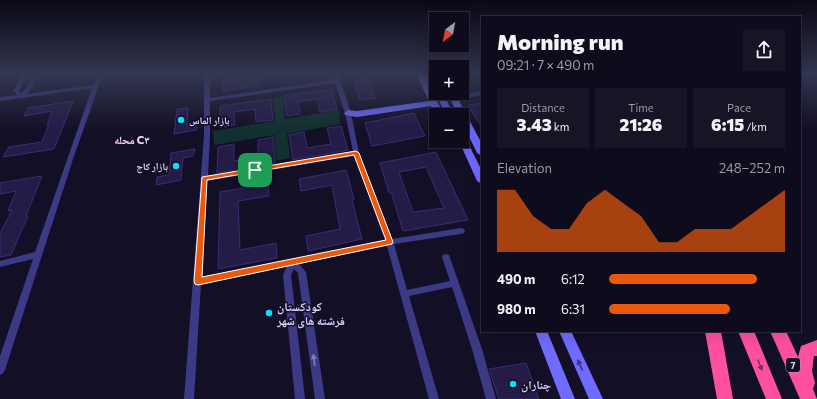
<!DOCTYPE html>
<html lang="en">
<head>
<meta charset="utf-8">
<style>
  :root { --surface:#0e0b1c; --page:#171425; --text:#f1f3f6; --muted:#9b9ba3; --line:#2e2b3b; --accent:#ea580c }
  body { margin:0; font-family:Commissioner,"Noto Naskh Arabic",sans-serif; background:var(--page); color:var(--text); height:100vh; display:flex; flex-direction:column; font-size:15px; white-space:nowrap }
  * { box-sizing:border-box; margin:0 }
  p { font-size:13px; color:var(--muted) }
  .icon { flex:none; width:22px; height:22px; fill:none; stroke:currentColor; stroke-width:2; stroke-linecap:round; stroke-linejoin:round }
  .map { position:relative; flex:1; overflow:hidden }
  .details { position:absolute; left:481px; top:16px; width:320px; height:316px; display:flex; flex-direction:column; background:var(--surface); border-radius:0px; box-shadow:0 4px 16px #0002,0 0 0 1px var(--line) }
  .details>* { flex:none }
  .needle { width:26px; rotate:212deg }
  .buttons { position:absolute; left:429px; top:12px; display:grid; gap:8px }
  .buttons a { display:grid; place-items:center; width:40px; height:40px; border-radius:0px; background:var(--surface); box-shadow:0 4px 16px #0002,0 0 0 1px var(--line); font-size:20px }
  .pin { position:absolute; display:grid; place-items:center; width:34px; height:34px; color:#fff; margin:-17px; border-radius:8px; box-shadow:0 2px 6px #0006 }
  .round { display:grid; place-items:center; flex:none; width:42px; height:42px; border-radius:0px; background:var(--page) }
  .summary { display:flex; align-items:center; justify-content:space-between; height:68px; padding:0 16px }
  h1 { font-size:22px; font-weight:800; line-height:30px }
  .metrics { display:grid; grid-template-columns:repeat(3,1fr); gap:6px; height:68px; padding:4px 16px }
  .metrics div { display:grid; align-content:center; border-radius:0px; background:var(--page); text-align:center }
  .metrics b { font-size:17px; font-weight:800 }
  .metrics small { font-size:11px; font-weight:400 }
  .metrics p { font-size:11px }
  .chart { height:112px; padding:8px 16px }
  .chart p { display:flex; justify-content:space-between }
  .chart svg { width:100%; height:72px; margin-top:4px; fill:var(--accent); opacity:.7 }
  ul { padding:0 16px; list-style:none; font-size:13px }
  li { display:grid; grid-template-columns:64px 48px 1fr; align-items:center; height:30px }
  li i { height:10px; border-radius:5px; background:var(--accent) }
  .map>svg:first-child { display:block }
  .green { fill:#12302f }
  .building { fill:#241b47; stroke:#3b2d73; fill-rule:evenodd }
  .lines { fill:none; stroke-linecap:round; stroke-linejoin:round }
  .street { fill:#3d3a85; fill-rule:evenodd }
  .secondary { fill:#6f6bff; fill-rule:evenodd }
  .highway { fill:#ff4fa3; fill-rule:evenodd }
  .oneway { fill:#837fbc }
  .oneway2 { fill:#38347d }
  .oneway3 { fill:#7d2c5e }
  .route { fill:#ea580c; stroke:#fff; fill-rule:evenodd }
  .poi-dot { fill:#00e5ff; stroke:#130f26; stroke-width:1.5 }
  .labels { text-anchor:middle; dominant-baseline:central; stroke-width:3; stroke-linejoin:round; paint-order:stroke }
  .shield { fill:#130f26; stroke:#9e99be; stroke-width:1 }
  .shield-label { font-size:9px; font-weight:bold; fill:#d9d4ff }
  .poi-label { font-size:10px; font-weight:bold; fill:#d9d4ff; stroke:#130f26; text-anchor:start }
  .neighbourhood-label { font-size:11px; font-weight:bold; fill:#ffd6f0; stroke:#130f26 }
  .near-poi-label { font-size:12px; font-weight:bold; fill:#d9d4ff; stroke:#130f26; text-anchor:start }
</style>
</head>
<body>
<div class="map">
<svg width="817" height="399" viewBox="0 0 817 399">
  <rect width="100%" height="100%" fill="#130f26"/>
  <path class="green" d="M283 96 285 119 339 110 340 124 287 134 290 158 276 161 274 135 214 145 213 131 275 121 273 99Z"/>
  <path class="building" d="M222 74H237V81L260 77 261 85 223 91Z
    M369 79 375 98 360 100 354 81Z
    M331 89 337 109 320 112 317 99 298 102 300 114 287 116 284 96Z
    M271 99 273 120 256 122 255 109 234 112 235 125 220 127V106Z
    M73 101 54 149 3 157 9 147 42 142 49 124 47 125 52 111 24 116 28 108Z
    M482 103V128L468 105Z
    M188 108 187 126 197 124 196 130 174 134 177 109Z
    M414 113 425 136 372 146 365 123Z
    M341 126 348 150 293 160 289 135 304 132 307 148 331 144 327 128Z
    M273 137 275 163 217 173 218 147 234 144V161L258 157V140Z
    M195 149 193 156 183 158 181 180 156 185 157 177 169 175 171 153Z
    M436 152 468 220 403 231 391 192 389 193 380 163ZM426 167 444 208 413 212 399 172Z
    M346 170 354 199 352 200 362 239 308 251 306 236 340 229 332 185 301 191 299 179Z
    M42 176 26 216H28L11 255 0 257V233L12 210 8 211 16 191 0 194V183Z
    M268 184 269 196 238 201 240 250 276 243 277 258 218 269 220 192Z
    M526 363 539 399H499L489 369Z"/>
  <g class="lines">
    <path class="street" d="M23 74H28L19 91 21 93 27 87 34 74H39L32 88 26 94 94 85 97 74H103L74 156 5 370 3 373 0 375V356L33 259 0 267V261L35 252 92 88 0 101V97L17 95 13 91Z
      M204 74H210V98L334 80 332 74H338L351 113 359 153 392 239 461 228 464 229 465 231 464 233 461 234 394 244 407 290 450 281 442 257 443 255 446 254 449 255 482 349 496 399H486L472 349 452 287 409 296 439 399H429L387 246 299 264 306 272 325 399H315L298 273 294 269 291 275 305 399H295L283 275 287 266 201 284 194 399H184L204 135V101L203 100 204 99ZM335 83 345 113 353 151 208 176 210 135V101ZM354 156 385 240 201 277 207 181Z
      M482 91V95L454 100 451 98 454 96Z"/>
    <path class="secondary" d="M416 74H424L444 115H436L431 106 357 117 345 115 344 113 348 110 357 111 429 101Z
      M424 74H432L436 82V91L432 89Z
      M436 92V93H443L454 115H446L435 93Z
      M447 93H455L482 144V156L477 153 462 122V115H458Z
      M462 136 466 139 482 171V184L477 181 459 141H462Z
      M535 331H547L575 399H561Z
      M559 331H571L603 399H589Z"/>
    <path class="highway" d="M705 331H721L733 399H717Z
      M738 331H754L782 399H766Z
      M770 331H786L798 357 801 346 817 340V356H814L812 371 815 383 813 389 817 399H800Z"/>
  </g>
  <defs><path id="oneway-solid" d="M-6-.8H1V-3.2L6.5 0L1 3.2V.8H-6Z"/></defs>
  <use class="oneway" href="#oneway-solid" transform="translate(314 360) rotate(-98)"/>
  <use class="oneway2" href="#oneway-solid" transform="translate(580 365) rotate(-114)"/>
  <use class="oneway3" href="#oneway-solid" transform="translate(760 365) rotate(68)"/>
  <linearGradient id="sky" x2="0" y2="1"><stop stop-color="#0a0815"/><stop offset="0.57" stop-color="#333752"/><stop offset="1" stop-color="#333752" stop-opacity="0"/></linearGradient>
  <rect width="817" height="130" fill="url(#sky)"/>
  <path class="route" d="M356 151 359 153 393 242 392 244 198 285 195 284 194 281 202 177ZM354 155 386 240 202 277 207 180Z"/>
  <g class="poi-dot">
    <circle cx="181" cy="120" r="4"/>
    <circle cx="176" cy="166" r="4"/>
    <circle cx="269" cy="313" r="4"/>
    <circle cx="513" cy="384" r="4"/>
  </g>
  <g class="labels">
    <rect class="shield" x="786" y="358" width="14" height="14" rx="3"/>
    <g class="shield-label">
      <text x="793" y="365">7</text>
    </g>
    <g class="poi-label">
      <text x="189" y="120">بازار الماس</text>
      <text x="168" y="166" text-anchor="end">بازار کاج</text>
    </g>
    <g class="neighbourhood-label">
      <text x="132" y="139">محله C۳</text>
    </g>
    <g class="near-poi-label">
      <text x="277" y="306">کودکستان<tspan x="277" dy="14">فرشته های شهر</tspan></text>
      <text x="521" y="384">چناران</text>
    </g>
  </g>
</svg>
<div class="buttons">
<a><svg class="needle" viewBox="-14 -14 28 28"><path d="M0-13l5 13h-10z" fill="#e53935"/><path d="M0 13l5-13h-10z" fill="#9b9ba3"/></svg></a>
<a>+</a>
<a>−</a>
</div>
<div class="pin" style="left:255px;top:170px;background:#1e9e55"><svg class="icon" aria-label="arrive" viewBox="0 0 24 24"><path d="M6 21V4h12l-3 4 3 4H6"/></svg></div>
<section class="details">
<div class="summary"><div><h1>Morning run</h1><p>09:21 · 7 × 490 m</p></div><a class="round"><svg class="icon" aria-label="share" viewBox="0 0 24 24"><path d="M12 15V3M7 8l5-5 5 5M5 13v7h14v-7"/></svg></a></div>
<div class="metrics">
<div><p>Distance</p><b>3.43<small> km</small></b></div>
<div><p>Time</p><b>21:26</b></div>
<div><p>Pace</p><b>6:15<small> /km</small></b></div>
</div>
<div class="chart"><p><span>Elevation</span>248–252 m</p>
<svg viewBox="0 0 160 44" preserveAspectRatio="none"><path d="M0 44V6L10 6L20 22L30 30L40 30L50 14L60 6L70 14L80 22L90 38L100 38L110 30L120 30L130 30L140 22L150 14L160 6V44z"/></svg>
</div>
<ul>
<li><b>490 m</b>6:12<i style="width:84%"></i></li>
<li><b>980 m</b>6:31<i style="width:69%"></i></li>
</ul>
</section>
</div>
</body>
</html>
